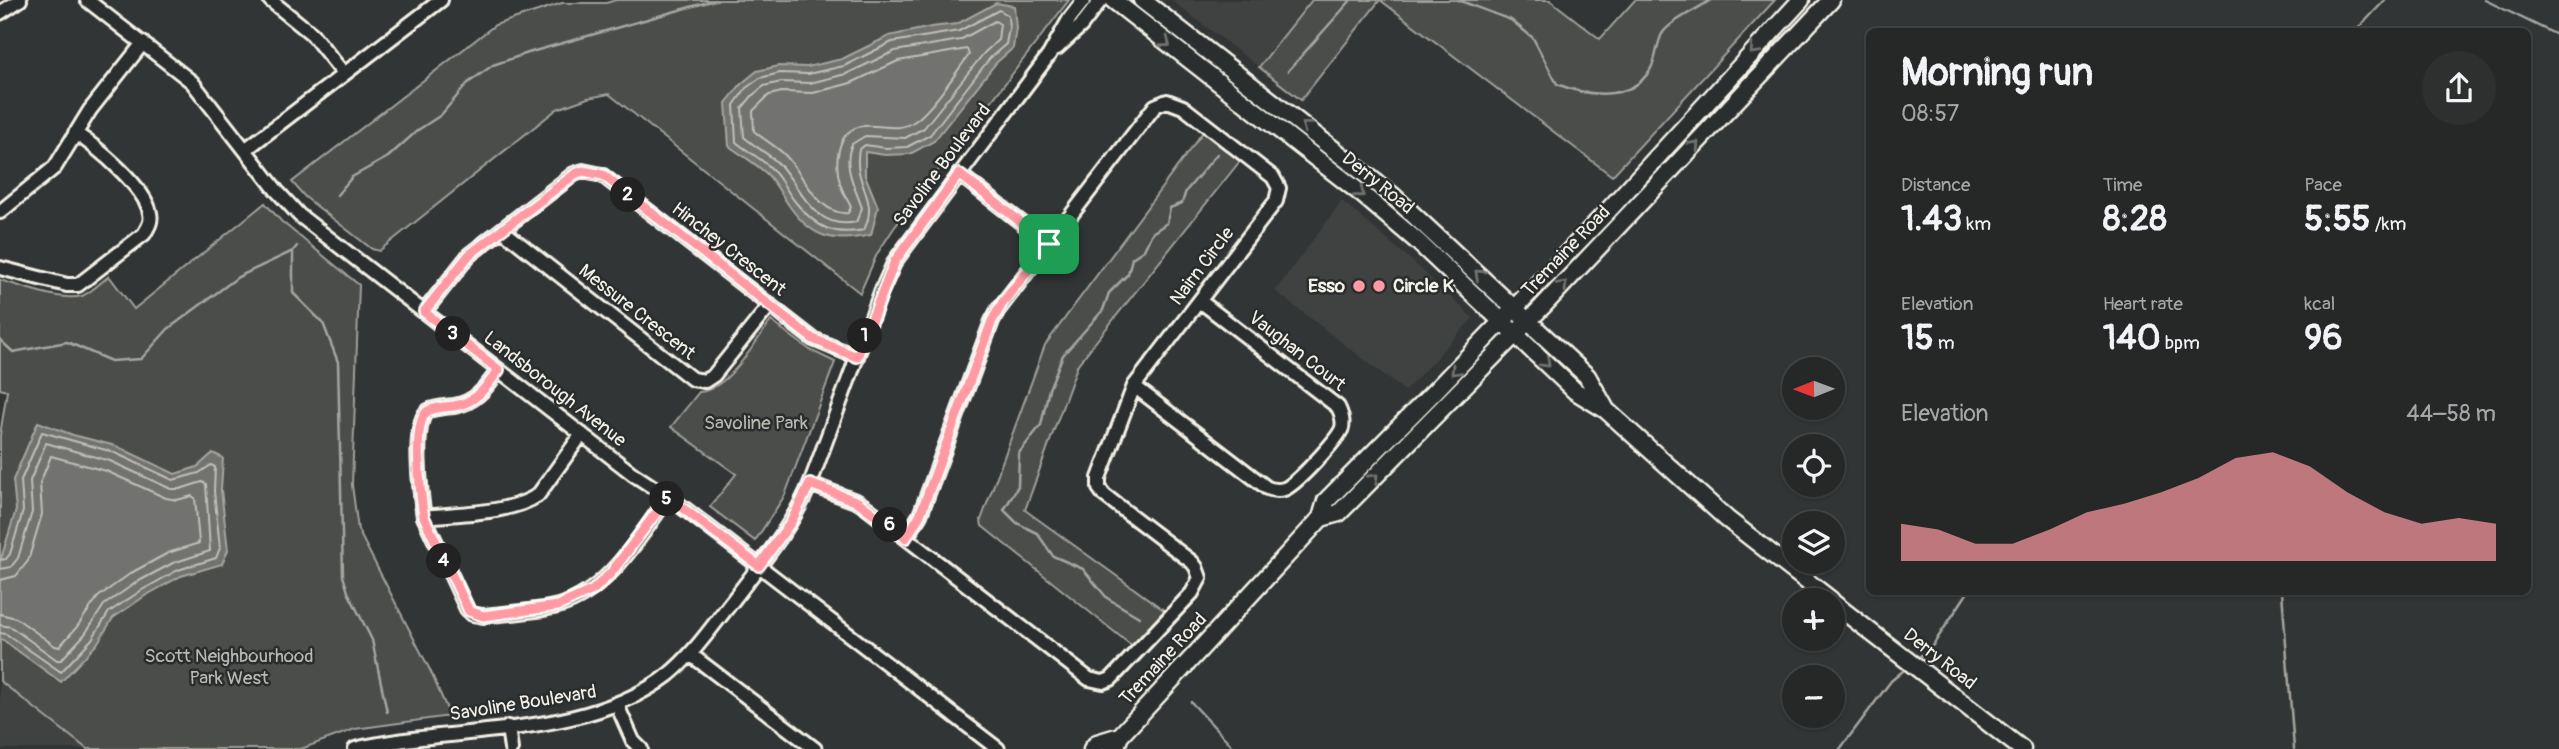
<!DOCTYPE html>
<html lang="en">
<head>
<meta charset="utf-8">
<style>
  :root { --surface:#262828; --page:#2e3030; --text:#f1f3f6; --muted:#a4a6a8; --line:#424445; --accent:#ff9aa2 }
  body { margin:0; font-family:Pangolin,sans-serif; background:var(--page); color:var(--text); height:100vh; display:flex; flex-direction:column; font-size:26px; white-space:nowrap }
  * { box-sizing:border-box; margin:0 }
  p { font-size:23px; color:var(--muted) }
  .icon { flex:none; width:38px; height:38px; fill:none; stroke:currentColor; stroke-width:2; stroke-linecap:round; stroke-linejoin:round }
  .map { position:relative; flex:1; overflow:hidden }
  .sheet { position:absolute; left:1866px; top:28px; width:665px; height:567px; display:flex; flex-direction:column; background:var(--surface); border-radius:10px; box-shadow:0 2px 5px #0004,0 0 0 2px var(--line) }
  .sheet>* { flex:none }
  .needle { width:46px; rotate:269deg }
  .buttons { position:absolute; left:1782px; top:357px; display:grid; gap:14px }
  .buttons a { display:grid; place-items:center; width:63px; height:63px; border-radius:50%; background:var(--surface); box-shadow:0 2px 5px #0004,0 0 0 2px var(--line); font-size:35px }
  .pin { position:absolute; display:grid; place-items:center; width:60px; height:60px; color:#fff; margin:-30px; border-radius:14px; box-shadow:0 4px 10px #0006 }
  .km { position:absolute; width:35px; height:35px; margin:-18px; border-radius:50%; background:#222; color:#fff; font-size:19px; line-height:35px; text-align:center }
  .round { display:grid; place-items:center; flex:none; width:74px; height:74px; border-radius:37px; background:var(--page) }
  .summary { display:flex; align-items:center; justify-content:space-between; height:119px; padding:0 35px }
  h1 { font-size:38px; font-weight:700; line-height:52px }
  .figures { display:grid; grid-template-columns:repeat(3,1fr); gap:10px; height:119px; padding:7px 35px }
  .figures div { display:grid; align-content:center }
  .figures b { font-size:35px; font-weight:700 }
  .figures small { font-size:19px; font-weight:400 }
  .figures p { font-size:19px }
  .chart { height:196px; padding:14px 35px }
  .chart p { display:flex; justify-content:space-between }
  .chart svg { width:100%; height:126px; margin-top:7px; fill:var(--accent); opacity:.7 }
  .map>svg:first-child { display:block }
  .built { fill:#404242 }
  .green { fill:#4b4d4c; stroke:#a09f9a; stroke-width:2 }
  .water { fill:#727370; stroke:#a6a5a0; stroke-width:2 }
  .lines { fill:none; stroke-linecap:round; stroke-linejoin:round }
  .shore { stroke:#c0bfb8; stroke-width:2 }
  .stream { stroke:#a6a5a0; stroke-width:2.5 }
  .minor-casing { stroke:#f4f1e8; stroke-width:18 }
  .major-casing { stroke:#f4f1e8; stroke-width:21 }
  .minor { stroke:#2a2d2e; stroke-width:12 }
  .major { stroke:#2a2d2e; stroke-width:16 }
  .oneway { stroke:#71726f }
  .route-casing { stroke:#fff; stroke-width:14 }
  .route { stroke:#ff9aa2; stroke-width:9 }
  .poi-dot { fill:#ff9aa2; stroke:#2a2d2e; stroke-width:2.5 }
  .labels { text-anchor:middle; dominant-baseline:central; stroke-width:5; stroke-linejoin:round; paint-order:stroke }
  .street-label { font-size:19px; fill:#f4f1e8; stroke:#2a2d2e }
  .poi-label { font-size:19px; font-weight:bold; fill:#f4f1e8; stroke:#2a2d2e; text-anchor:end }
  .park-label { font-size:19px; fill:#b9b8b1; stroke:#2a2d2e }
</style>
</head>
<body>
<div class="map">
<svg width="2559" height="749" viewBox="0 0 2559 749">
  <rect width="100%" height="100%" fill="#323535"/>
  <filter id="ink" filterUnits="userSpaceOnUse"><feTurbulence type="fractalNoise" baseFrequency=".0143" numOctaves="2"/><feDisplacementMap in="SourceGraphic" scale="14" xChannelSelector="R" yChannelSelector="G"/><feConvolveMatrix kernelMatrix="1 2 1 2 8 2 1 2 1" color-interpolation-filters="sRGB"/></filter>
  <g filter="url(#ink)">
    <path class="built" d="M1171 0H1312L1259 67Z
      M1342 201 1412 261 1473 318 1405 391 1275 291Z
      M0 681 60 729 87 749H0Z"/>
    <path class="green" d="M616 0H1069L894 228 877 254 860 293 609 94 588 98 557 109 379 251 372 249 305 197 292 182 495 25 562 3H606Z
      M1312 0H1550L1600 39 1635 0H1775L1612 176 1380 0 1301 100 1259 67Z
      M1203 132 1240 161 1078 364 1025 510 1165 611 1132 646 982 526 981 520 1045 345Z
      M265 203 281 221 359 285 352 485 358 530 430 670 450 716 355 729 301 749H87L0 681V435L7 391 0 389V280C20 286 62 302 82 296 92 292 100 283 109 276L134 309Z
      M771 321 810 350 835 362 785 495 755 541 710 507 736 474 671 427 699 392C728 390 755 342 771 321Z"/>
    <path class="water" d="M996 3 1014 6 1016 28 1013 48 996 63 934 141 910 154 885 155 865 152V175L878 207 871 235C834 243 813 239 790 207 782 196 777 185 768 175 757 164 741 155 729 146L726 103 741 84 757 71 779 66 807 67 842 59 889 36 931 27 957 24Z
      M38 422 73 435 116 446 175 474 197 467 213 453 223 458 221 490 228 550 222 564 181 576 145 596 113 618 97 644 61 682 0 638V562L16 510 13 480Z"/>
    <g class="lines">
      <path class="shore" d="M999 10 1008 15 1009 28 1006 44 990 58 930 135 907 147 886 148 865 145 859 150C852 185 880 197 864 230 834 236 817 228 797 204 787 193 782 179 771 168 760 158 747 151 736 142L734 105 746 88 760 78 780 73 808 74 844 66 892 42 959 31Z
        M995 21 1000 24 998 40 984 53 924 128 905 138 865 136 852 144C842 166 855 187 862 208L856 222C814 231 802 189 779 164 769 154 755 147 744 137L742 108 753 95 764 86 781 82 810 83 846 74 895 51 960 40Z
        M967 49 969 55C956 72 932 110 915 121 897 133 882 124 863 126 837 129 834 162 840 183 842 191 847 199 851 207L848 213C818 216 803 173 785 155 776 146 764 140 754 131L753 111 769 95 782 92 813 93 851 83 898 61Z
        M0 560 6 559 10 554 23 511 21 480 42 432 113 452 173 480 199 473 211 465 215 467 214 491 220 548 216 558 178 570 142 590 109 612 92 639 61 672 6 634 0 633
        M0 569 11 567 18 558 32 512 30 481 46 443 110 461 171 489H180L202 482 206 484 210 551 173 563 137 582 104 605 85 634 61 660H57L11 627 0 625
        M0 580 16 576 28 561 42 514 40 483 51 456 106 471 166 498 177 500 192 496 195 498 199 543 168 553 131 573 98 597 76 628 59 647 55 646 16 618 0 614"/>
      <path class="stream" d="M1458 0 1511 20 1533 38 1557 84C1586 96 1631 102 1650 70 1657 59 1656 45 1662 34 1669 22 1699 8 1711 0
        M2485 0 2559 36
        M2355 32 2385 0
        M1288 71 1351 0
        M337 195 352 177 388 157 418 130 441 115 468 83 493 65 531 52 715 0
        M293 251V293L323 323 338 362 343 576 348 592 372 640 387 712
        M0 340 13 352 67 342 111 361 141 359 168 329 238 277 293 251 297 246
        M2282 592 2294 749
        M1139 617 1107 598 1083 569 1053 556 1037 533 1017 523 1004 510 1018 486 1019 453 1041 425 1049 389 1063 355 1103 310 1109 293 1128 274 1132 258 1144 250 1152 233 1167 223 1170 208 1182 203 1186 191 1217 154
        M1918 658 1933 645 1968 592
        M1191 702 1235 749
        M1840 749 1891 681 1904 670"/>
      <defs>
        <path id="minor" d="M87 0 192 82 277 191 299 215 633 474 677 503 998 749
          M270 0 312 34 344 74
          M0 13 20 0
          M1057 48 1081 26 1101 0
          M245 150 441 0
          M959 174 1049 244
          M0 212 55 167 90 110 143 43
          M502 230 692 379 705 381 714 375 770 305
          M0 268 67 285H78L144 234C148 227 152 222 150 213 145 187 97 147 75 133
          M424 312 469 255 574 174 583 171 602 175 813 339 857 357
          M499 370C487 386 476 403 454 406 445 407 435 407 428 411 411 421 421 498 424 517L467 609 472 614 483 616C507 613 534 612 558 606 607 593 640 536 668 497
          M1134 386 1267 488C1273 490 1278 491 1284 489 1295 486 1338 439 1342 428 1344 420 1341 413 1338 407L1200 301
          M810 484 858 502 867 508 1089 679 1103 682 1111 679 1192 593 1200 578 1196 567 1192 562 1104 495 1099 488V478L1134 386 1276 201 1279 188 1273 177 1183 107 1167 101 1155 106 998 310 992 321 920 515 906 538
          M424 517C458 513 511 514 538 495L582 434
          M690 654 815 749
          M617 705 633 741 641 749
          M508 727 511 749
          M355 749C456 725 583 740 668 675 694 654 713 625 734 599 762 562 792 527 810 484L881 292 895 261 1049 55 1070 18 1084 0"/>
        <path id="major" d="M1113 0 1363 195 1417 241 1575 391 1606 410 1727 519 1831 600
          M1142 0 1392 195 1587 376 1605 408
          M1321 518 1339 513 1542 307 1831 0
          M1832 602 2022 749
          M1092 749 1097 743 1120 736
          M1115 749 1120 736 1321 518 1326 501 1432 394 1604 215 1801 0"/>
      </defs>
      <use href="#minor" class="minor-casing"/>
      <use href="#major" class="major-casing"/>
      <use href="#minor" class="minor"/>
      <use href="#major" class="major"/>
    </g>
    <defs><path id="oneway-chevron" d="M-2-3.5L2.5 0L-2 3.5" fill="none" stroke-width="1.6" stroke-linecap="round" stroke-linejoin="round" transform="scale(1.75)"/></defs>
    <g class="oneway">
      <use href="#oneway-chevron" transform="translate(1166 43) rotate(38)"/>
      <use href="#oneway-chevron" transform="translate(1754 50) rotate(133)"/>
      <use href="#oneway-chevron" transform="translate(1306 126) rotate(-142)"/>
      <use href="#oneway-chevron" transform="translate(1695 145) rotate(-47)"/>
      <use href="#oneway-chevron" transform="translate(1360 193) rotate(39)"/>
      <use href="#oneway-chevron" transform="translate(1479 274) rotate(-137)"/>
      <use href="#oneway-chevron" transform="translate(1563 285) rotate(-46)"/>
      <use href="#oneway-chevron" transform="translate(1546 363) rotate(44)"/>
      <use href="#oneway-chevron" transform="translate(1455 371) rotate(134)"/>
      <use href="#oneway-chevron" transform="translate(1374 478) rotate(-45)"/>
    </g>
  </g>
  <g class="lines" filter="url(#ink)">
    <defs>
      <path id="route" d="M583 171 603 175 813 339 857 357 895 261 959 174 1049 244 1003 302 992 321 920 515 906 538 858 502 810 484 791 522 759 566 668 497 611 573 593 590 558 606 483 616 469 611 424 517C421 498 411 421 428 411 436 407 445 407 454 406 476 403 487 386 499 370L424 312 469 255 575 174Z"/>
    </defs>
    <use href="#route" class="route-casing"/>
    <use href="#route" class="route"/>
  </g>
  <g class="poi-dot">
    <circle cx="1359" cy="286" r="7"/>
    <circle cx="1379" cy="286" r="7"/>
  </g>
  <g class="labels">
    <g class="street-label">
      <text transform="translate(942 165) rotate(-53)">Savoline Boulevard</text>
      <text transform="translate(1378 183) rotate(39)">Derry Road</text>
      <text transform="translate(729 249) rotate(38)">Hinchey Crescent</text>
      <text transform="translate(1566 251) rotate(-46)">Tremaine Road</text>
      <text transform="translate(1202 266) rotate(-53)">Nairn Circle</text>
      <text transform="translate(637 312) rotate(38)">Messure Crescent</text>
      <text transform="translate(1297 351) rotate(38)">Vaughan Court</text>
      <text transform="translate(555 389) rotate(38)">Landsborough Avenue</text>
      <text transform="translate(1163 659) rotate(-47)">Tremaine Road</text>
      <text transform="translate(1940 659) rotate(38)">Derry Road</text>
      <text transform="translate(523 703) rotate(-9)">Savoline Boulevard</text>
    </g>
    <g class="poi-label">
      <text x="1345" y="286">Esso</text>
      <text x="1393" y="286" text-anchor="start">Circle K</text>
    </g>
    <g class="park-label">
      <text x="756" y="423">Savoline Park</text>
      <text x="229" y="656">Scott Neighbourhood<tspan x="229" dy="22">Park West</tspan></text>
    </g>
  </g>
</svg>
<div class="buttons">
<a><svg class="needle" viewBox="-14 -14 28 28"><path d="M0-13l5 13h-10z" fill="#e53935"/><path d="M0 13l5-13h-10z" fill="#a4a6a8"/></svg></a>
<a><svg class="icon" aria-label="locate" viewBox="0 0 24 24"><circle cx="12" cy="12" r="6"/><path d="M12 2v4M12 18v4M2 12h4M18 12h4"/></svg></a>
<a><svg class="icon" aria-label="layers" viewBox="0 0 24 24"><path d="M12 4l9 5-9 5-9-5zM3 14l9 5 9-5"/></svg></a>
<a>+</a>
<a>−</a>
</div>
<div class="pin" style="left:1049px;top:244px;background:#1e9e55"><svg class="icon" aria-label="arrive" viewBox="0 0 24 24"><path d="M6 21V4h12l-3 4 3 4H6"/></svg></div>
<b class="km" style="left:865px;top:336px">1</b>
<b class="km" style="left:628px;top:195px">2</b>
<b class="km" style="left:453px;top:334px">3</b>
<b class="km" style="left:444px;top:561px">4</b>
<b class="km" style="left:667px;top:499px">5</b>
<b class="km" style="left:890px;top:525px">6</b>
<section class="sheet">
<div class="summary"><div><h1>Morning run</h1><p>08:57</p></div><a class="round"><svg class="icon" aria-label="share" viewBox="0 0 24 24"><path d="M12 15V3M7 8l5-5 5 5M5 13v7h14v-7"/></svg></a></div>
<div class="figures">
<div><p>Distance</p><b>1.43<small> km</small></b></div>
<div><p>Time</p><b>8:28</b></div>
<div><p>Pace</p><b>5:55<small> /km</small></b></div>
</div>
<div class="figures">
<div><p>Elevation</p><b>15<small> m</small></b></div>
<div><p>Heart rate</p><b>140<small> bpm</small></b></div>
<div><p>kcal</p><b>96</b></div>
</div>
<div class="chart"><p><span>Elevation</span>44–58 m</p>
<svg viewBox="0 0 160 44" preserveAspectRatio="none"><path d="M0 44V31L10 33L20 38L30 38L40 33L50 27L60 24L70 20L80 15L90 8L100 6L110 11L120 20L130 27L140 31L150 29L160 31V44z"/></svg>
</div>
</section>
</div>
</body>
</html>
